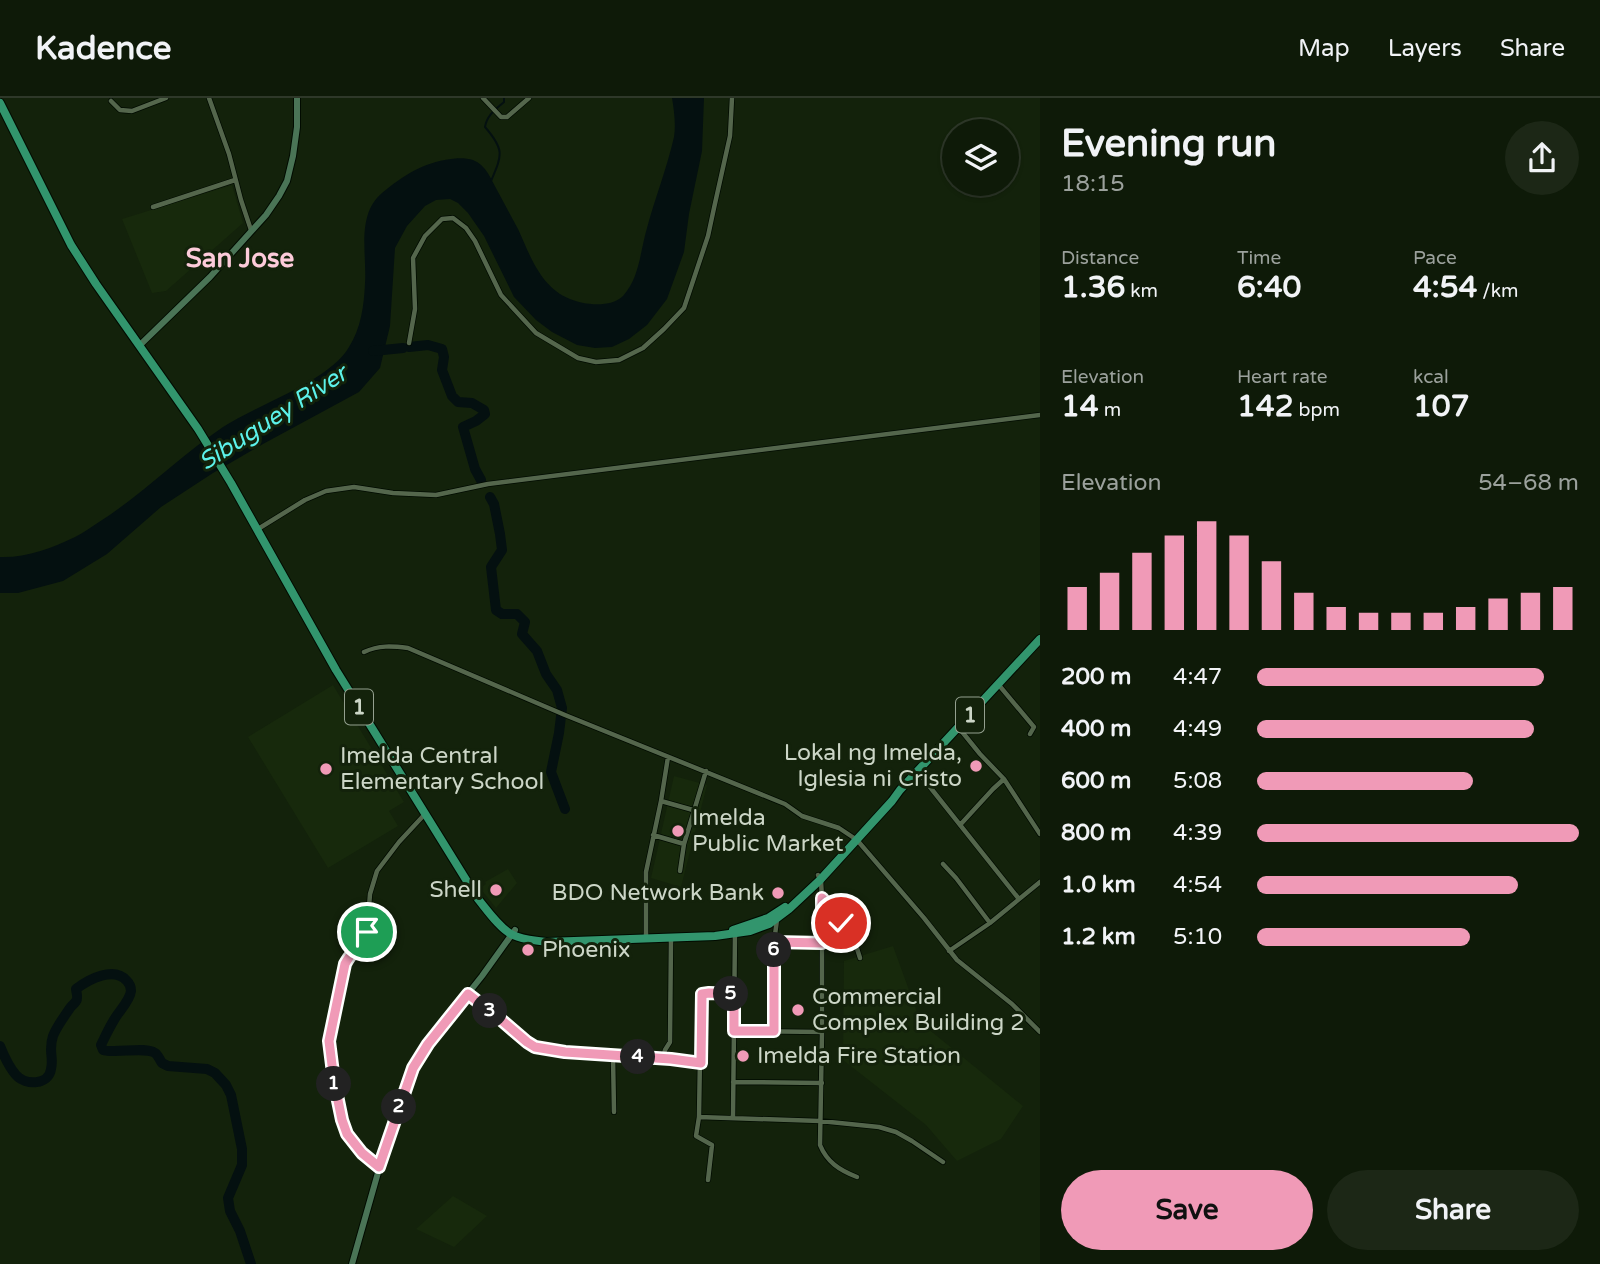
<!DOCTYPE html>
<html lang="en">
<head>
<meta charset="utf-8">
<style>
  :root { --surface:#0e1a08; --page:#1c2716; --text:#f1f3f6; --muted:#9ba19c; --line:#2e3829; --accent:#f09ab7 }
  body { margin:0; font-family:"Varela Round",sans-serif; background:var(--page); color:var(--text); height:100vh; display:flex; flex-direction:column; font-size:26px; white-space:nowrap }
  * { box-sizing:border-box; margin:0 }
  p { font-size:23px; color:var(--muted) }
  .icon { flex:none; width:38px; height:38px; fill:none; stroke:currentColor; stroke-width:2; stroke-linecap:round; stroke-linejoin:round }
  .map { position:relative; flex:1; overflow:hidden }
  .drawer { display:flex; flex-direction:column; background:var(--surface); width:560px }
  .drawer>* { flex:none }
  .fabs { position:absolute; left:942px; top:21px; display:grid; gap:14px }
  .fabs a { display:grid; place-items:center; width:77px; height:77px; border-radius:50%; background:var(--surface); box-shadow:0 2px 5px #0004,0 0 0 2px var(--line); font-size:35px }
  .pin { position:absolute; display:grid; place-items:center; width:60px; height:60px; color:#fff; margin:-30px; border:4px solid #fff; border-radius:50%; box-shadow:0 2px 7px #0007 }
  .km { position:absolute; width:35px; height:35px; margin:-18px; border-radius:50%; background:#222; color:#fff; font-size:19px; line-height:35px; text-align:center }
  .round { display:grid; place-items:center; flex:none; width:74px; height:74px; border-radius:37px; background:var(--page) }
  .head { display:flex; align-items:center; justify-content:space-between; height:119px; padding:0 21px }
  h1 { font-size:38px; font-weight:800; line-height:52px }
  .figures { display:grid; grid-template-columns:repeat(3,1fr); gap:10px; height:119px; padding:7px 21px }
  .figures div { display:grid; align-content:center }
  .figures b { font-size:30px; font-weight:800 }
  .figures small { font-size:19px; font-weight:400 }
  .figures p { font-size:19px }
  .chart { height:196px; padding:14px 21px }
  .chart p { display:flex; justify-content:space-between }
  .chart svg { width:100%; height:126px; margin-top:7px; stroke:var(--accent); stroke-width:6 }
  .button { display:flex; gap:14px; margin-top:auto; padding:14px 21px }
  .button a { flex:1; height:80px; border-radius:42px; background:var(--accent); color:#111; font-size:28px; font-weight:800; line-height:80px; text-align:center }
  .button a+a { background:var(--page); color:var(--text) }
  ul { padding:0 21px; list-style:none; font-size:23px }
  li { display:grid; grid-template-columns:112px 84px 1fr; align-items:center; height:52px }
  li i { height:18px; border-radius:9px; background:var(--accent) }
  header { display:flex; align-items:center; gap:42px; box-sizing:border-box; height:98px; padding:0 35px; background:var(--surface); border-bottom:2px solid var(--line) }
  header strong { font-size:33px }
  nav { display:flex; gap:38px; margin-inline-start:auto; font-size:24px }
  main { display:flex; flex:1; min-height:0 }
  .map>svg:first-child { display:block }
  .built { fill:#17290c }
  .water { fill:#041010 }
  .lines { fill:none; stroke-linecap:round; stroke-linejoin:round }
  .stream { stroke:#041010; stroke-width:2 }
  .river { stroke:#041010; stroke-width:10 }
  .street-casing { stroke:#010b00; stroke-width:6 }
  .secondary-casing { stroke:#010b00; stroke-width:8 }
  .highway-casing { stroke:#010b00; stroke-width:10 }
  .street { stroke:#54664c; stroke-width:4.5 }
  .secondary { stroke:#4a7456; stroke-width:6 }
  .highway { stroke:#32956d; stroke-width:8 }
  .route-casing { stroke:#fff; stroke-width:14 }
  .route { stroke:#f09ab7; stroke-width:9 }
  .poi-dot { fill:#f09ab7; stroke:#13220b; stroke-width:2.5 }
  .labels { text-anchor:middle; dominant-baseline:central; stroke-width:6; stroke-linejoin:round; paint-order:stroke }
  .shield { fill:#13220b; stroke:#94a08f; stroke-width:2 }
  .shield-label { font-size:21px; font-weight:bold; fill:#ccd6c7 }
  .poi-label { font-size:23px; fill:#ccd6c7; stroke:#13220b; text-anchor:start }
  .water-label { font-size:24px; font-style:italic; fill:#5cf2ea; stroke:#13220b }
  .quarter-label { font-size:26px; font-weight:bold; fill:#fdcbda; stroke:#13220b }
</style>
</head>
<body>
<header>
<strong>Kadence</strong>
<nav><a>Map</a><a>Layers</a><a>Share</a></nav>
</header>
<main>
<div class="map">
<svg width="1040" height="1166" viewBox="0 0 1040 1166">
  <rect width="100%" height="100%" fill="#13220b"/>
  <path class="built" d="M232 87 243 125 166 193 152 195 122 121Z
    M333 587 404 704 389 713 398 728 328 770 248 639Z
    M674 678 707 687 681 789 651 780Z
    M508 771 517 785 496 810 480 790 486 786 485 784Z
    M893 848 921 925 1023 1008 1001 1041 957 1063 926 1027 843 962 844 863Z
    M453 1098 487 1118 454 1149 416 1131Z"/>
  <path class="water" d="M672 0H704L702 53 689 116 684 154 667 201 647 227 629 241 612 249 595 250 577 247 552 234 536 222 514 199 484 138 468 115 458 105 450 101 436 102 425 108 407 128 395 150 390 228 380 270 359 294 263 346 213 375 161 409 107 456 63 483 18 495H0V459C25 460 53 450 75 439 83 435 91 429 99 424 143 396 180 358 223 329 256 307 330 283 349 249 361 230 364 208 365 185 367 156 356 117 382 95 404 77 422 65 451 61 457 60 467 60 473 62 486 67 491 81 497 92 504 105 511 118 518 131 530 157 540 189 570 201 584 207 611 210 623 198 640 179 640 153 647 130 655 100 667 70 674 39 676 27 674 12 672 0Z"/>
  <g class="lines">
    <path class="stream" d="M491 83C502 57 505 52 485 29 487 17 496 11 504 4V0"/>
    <path class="river" d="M409 249 428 247 442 251 444 259 442 272 452 298 458 304 472 305 484 312 485 316 476 323 463 329 475 371 481 382
      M373 253 403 250
      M490 399 494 406 500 436 502 452 491 469 496 512 502 516H517L525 524 522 536 537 553 546 576 557 592 562 610 559 635 551 674 565 711
      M0 948C4 958 9 969 16 977 26 988 49 987 51 971 54 959 48 953 53 938 57 928 64 919 70 910 72 907 76 905 77 901 78 900 76 892 76 891 89 881 114 868 127 883 130 886 131 889 131 893 130 903 118 914 114 922 109 930 105 939 101 947L103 952C116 956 145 948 155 955 158 957 160 962 162 965L168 968 207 971 215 975 226 987 231 997 242 1051V1067L228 1100 230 1113 240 1133 251 1166"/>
    <defs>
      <path id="street" d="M209 0 229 56 241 102 251 132
        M483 0 501 19H507L529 0
        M111 3 120 12 132 13 166 0
        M153 109 235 82
        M409 245 415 211 413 160 425 138 442 121 453 120 466 130 475 143 501 197 536 235 578 260 596 264 619 262 643 250 664 231 684 210 708 138 714 110 730 38 732 0
        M258 431 305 402 326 393 354 389 393 395 436 397 488 386 1040 317
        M364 554C379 547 392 548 408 550L565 617 785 706 802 718 839 730 857 742 924 820 957 862 1012 906 1040 934
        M998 586 1034 629 1030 636
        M959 630 980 656 1004 681 1040 736
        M918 674 1019 801
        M661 703 668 659
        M960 727 993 691 1004 681
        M653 737 684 746
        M943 766 956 780 990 825
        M680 773 684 746 706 673
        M818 777 821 783 822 800V934L820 1047C827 1064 839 1072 857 1079
        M823 801 854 841 860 860
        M646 837V774L661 703 693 712
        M774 844 822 845
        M949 853 990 825 1040 784
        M468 896 499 920 527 944 535 949 565 954 671 961 701 965
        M734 933 822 934
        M774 933V844L777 822
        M613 958 614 1014
        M663 960 665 952 670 944 671 840
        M733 984 822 985
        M699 1019 820 1023 879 1029 896 1034 912 1043 943 1064
        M733 1019 735 834
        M379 1069 362 1055 347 1036 342 1022 334 983 329 943 345 866 350 856 363 841 367 834 370 796 377 773 399 744 425 716
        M708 1082 712 1047 696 1038 699 1019 701 898 705 895 734 896"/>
      <path id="secondary" d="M140 247 210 179 266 117 279 98 287 83 293 58 297 29V0
        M352 1166 385 1050 413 970 428 946 482 878 515 832"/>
      <path id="highway" d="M0 5 71 147 96 186 198 331 231 385 336 572 478 801C487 812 501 832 513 837 523 842 535 842 546 844L715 838 750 833 769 826 789 811 820 782 892 703 900 692 1040 541
        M733 832 768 820 785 809"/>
    </defs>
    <use href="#street" class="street-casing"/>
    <use href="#secondary" class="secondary-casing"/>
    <use href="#highway" class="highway-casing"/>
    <use href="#street" class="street"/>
    <use href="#secondary" class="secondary"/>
    <use href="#highway" class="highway"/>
  </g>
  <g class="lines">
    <defs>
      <path id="route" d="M367 834C362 846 351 854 345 866L329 943 334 983 342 1022 347 1036 362 1055 379 1069 413 970 428 946 468 896 499 920 527 944 535 949 565 954 671 961 701 965 702 896 709 895 734 896V933H774V844L822 845V800L841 825"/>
    </defs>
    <use href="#route" class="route-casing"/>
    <use href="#route" class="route"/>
  </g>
  <g class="poi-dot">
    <circle cx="976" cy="668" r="7"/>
    <circle cx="326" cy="671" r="7"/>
    <circle cx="678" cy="733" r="7"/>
    <circle cx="496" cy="792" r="7"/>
    <circle cx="778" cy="795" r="7"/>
    <circle cx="528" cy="852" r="7"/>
    <circle cx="798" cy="912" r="7"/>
    <circle cx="743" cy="958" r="7"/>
  </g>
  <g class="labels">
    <g class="shield">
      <rect x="345" y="591.5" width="28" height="35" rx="5"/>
      <rect x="956" y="599.5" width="28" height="35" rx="5"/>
    </g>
    <g class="shield-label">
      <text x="359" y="609">1</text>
      <text x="970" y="617">1</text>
    </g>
    <g class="poi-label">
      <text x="962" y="655" text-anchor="end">Lokal ng Imelda,<tspan x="962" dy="26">Iglesia ni Cristo</tspan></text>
      <text x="340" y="658">Imelda Central<tspan x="340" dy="26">Elementary School</tspan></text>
      <text x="692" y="720">Imelda<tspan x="692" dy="26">Public Market</tspan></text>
      <text x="482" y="792" text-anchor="end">Shell</text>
      <text x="764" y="795" text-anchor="end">BDO Network Bank</text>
      <text x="542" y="852">Phoenix</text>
      <text x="812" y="899">Commercial<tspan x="812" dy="26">Complex Building 2</tspan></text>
      <text x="757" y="958">Imelda Fire Station</text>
    </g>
    <g class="water-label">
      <text transform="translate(273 320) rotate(-33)">Sibuguey River</text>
    </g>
    <g class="quarter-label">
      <text x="240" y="160">San Jose</text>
    </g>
  </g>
</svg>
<div class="fabs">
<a><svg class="icon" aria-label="layers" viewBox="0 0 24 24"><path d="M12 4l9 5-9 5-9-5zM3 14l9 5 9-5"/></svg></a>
</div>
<div class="pin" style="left:367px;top:834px;background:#1e9e55"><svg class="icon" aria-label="arrive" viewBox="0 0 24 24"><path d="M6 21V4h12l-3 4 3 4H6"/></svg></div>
<div class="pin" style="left:841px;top:825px;background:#d93025"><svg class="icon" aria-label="check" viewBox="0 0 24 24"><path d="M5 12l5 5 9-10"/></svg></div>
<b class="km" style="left:334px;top:986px">1</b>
<b class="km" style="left:399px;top:1009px">2</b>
<b class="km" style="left:490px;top:913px">3</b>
<b class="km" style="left:638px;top:959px">4</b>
<b class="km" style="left:731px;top:896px">5</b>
<b class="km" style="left:774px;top:852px">6</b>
</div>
<section class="drawer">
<div class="head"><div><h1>Evening run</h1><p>18:15</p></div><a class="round"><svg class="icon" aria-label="share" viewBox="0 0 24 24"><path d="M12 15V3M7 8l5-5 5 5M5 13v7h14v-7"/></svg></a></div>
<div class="figures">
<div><p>Distance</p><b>1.36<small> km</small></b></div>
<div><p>Time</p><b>6:40</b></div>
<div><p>Pace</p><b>4:54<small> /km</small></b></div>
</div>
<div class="figures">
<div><p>Elevation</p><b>14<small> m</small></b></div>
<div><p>Heart rate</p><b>142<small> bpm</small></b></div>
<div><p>kcal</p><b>107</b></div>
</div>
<div class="chart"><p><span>Elevation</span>54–68 m</p>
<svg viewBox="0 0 160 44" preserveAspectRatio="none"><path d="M5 44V29M15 44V24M25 44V17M35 44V11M45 44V6M55 44V11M65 44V20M75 44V31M85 44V36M95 44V38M105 44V38M115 44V38M125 44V36M135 44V33M145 44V31M155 44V29"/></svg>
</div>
<ul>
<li><b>200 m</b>4:47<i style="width:89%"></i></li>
<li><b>400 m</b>4:49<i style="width:86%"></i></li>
<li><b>600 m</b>5:08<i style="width:67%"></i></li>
<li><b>800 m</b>4:39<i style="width:100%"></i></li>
<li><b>1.0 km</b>4:54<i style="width:81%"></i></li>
<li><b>1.2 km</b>5:10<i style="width:66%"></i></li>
</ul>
<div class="button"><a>Save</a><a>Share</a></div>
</section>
</main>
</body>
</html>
